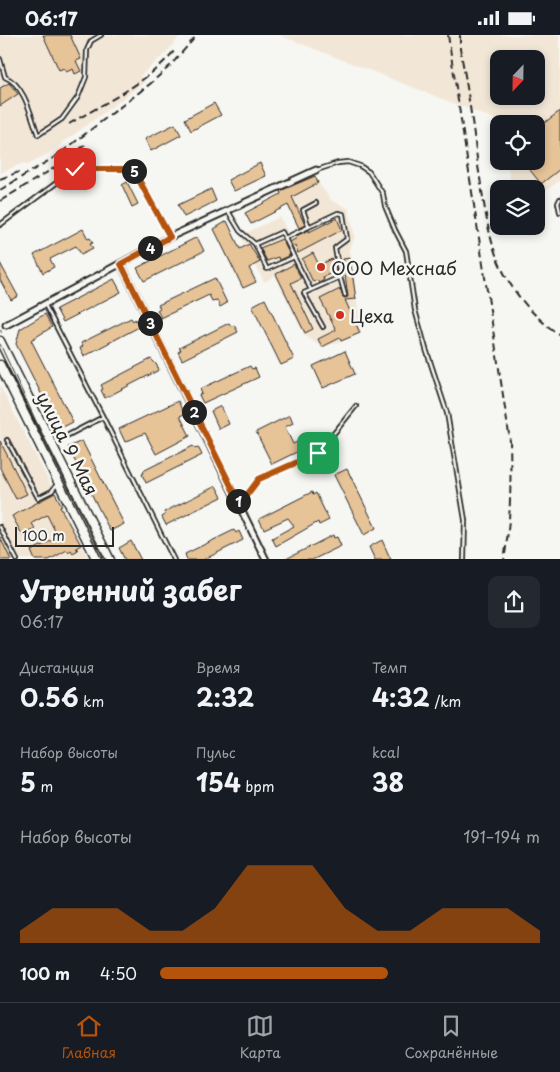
<!DOCTYPE html>
<html lang="ru">
<head>
<meta charset="utf-8">
<style>
  :root { --surface:#171b24; --page:#242831; --text:#f1f3f6; --muted:#9ea1a6; --line:#363941; --accent:#b45309 }
  body { margin:0; font-family:"Playpen Sans",sans-serif; background:var(--page); color:var(--text); height:100vh; display:flex; flex-direction:column; font-size:19px; white-space:nowrap }
  * { box-sizing:border-box; margin:0 }
  p { font-size:16px; color:var(--muted) }
  .icon { flex:none; width:28px; height:28px; fill:none; stroke:currentColor; stroke-width:2; stroke-linecap:round; stroke-linejoin:round }
  .map { position:relative; height:524px; overflow:hidden }
  .sheet { display:flex; flex-direction:column; background:var(--surface); flex:1 }
  .sheet>* { flex:none }
  .needle { width:32px; rotate:202deg }
  .tools { position:absolute; left:490px; top:15px; display:grid; gap:10px }
  .tools a { display:grid; place-items:center; width:55px; height:55px; border-radius:10px; background:var(--surface); box-shadow:0 2px 8px #0003; font-size:25px }
  .scale { position:absolute; left:15px; bottom:12px; width:99px; box-sizing:border-box; padding-left:5px; border:2px solid #2b2b2b; border-top:0; font-size:14px; line-height:18px; white-space:nowrap; color:#2b2b2b; -webkit-text-stroke:4px #f6f6f2; paint-order:stroke }
  .pin { position:absolute; display:grid; place-items:center; width:42px; height:42px; color:#fff; margin:-21px; border-radius:10px; box-shadow:0 2px 8px #0006 }
  .km { position:absolute; width:25px; height:25px; margin:-12px; border-radius:50%; background:#222; color:#fff; font-size:14px; line-height:25px; text-align:center }
  .round { display:grid; place-items:center; flex:none; width:52px; height:52px; border-radius:10px; background:var(--page) }
  .summary { display:flex; align-items:center; justify-content:space-between; height:85px; padding:0 20px }
  h1 { font-size:28px; font-weight:700; line-height:38px }
  .metrics { display:grid; grid-template-columns:repeat(3,1fr); gap:8px; height:85px; padding:5px 20px }
  .metrics div { display:grid; align-content:center }
  .metrics b { font-size:25px; font-weight:700 }
  .metrics small { font-size:14px; font-weight:400 }
  .metrics p { font-size:14px }
  .chart { height:140px; padding:10px 20px }
  .chart p { display:flex; justify-content:space-between }
  .chart svg { width:100%; height:90px; margin-top:5px; fill:var(--accent); opacity:.7 }
  ul { padding:0 20px; list-style:none; font-size:16px }
  li { display:grid; grid-template-columns:80px 60px 1fr; align-items:center; height:38px }
  li i { height:12px; border-radius:6px; background:var(--accent) }
  .status { display:flex; justify-content:space-between; align-items:center; height:35px; padding:0 25px; background:var(--surface); direction:ltr }
  .status svg { height:14px; fill:currentColor }
  .tabs { display:flex; justify-content:space-around; align-items:center; height:70px; border-top:1px solid var(--line); background:var(--surface); font-size:14px; color:var(--muted) }
  .tabs a { display:grid; justify-items:center; gap:2px }
  .tabs .on { color:var(--accent) }
  .map>svg:first-child { display:block }
  .built { fill:#f2e7d7; fill-rule:evenodd }
  .building { fill:#e7c398; stroke:#2b2b2b }
  .lines { fill:none; stroke-linecap:round; stroke-linejoin:round }
  .lane-casing { stroke:#2b2b2b; stroke-width:6 }
  .street-casing { stroke:#2b2b2b; stroke-width:9 }
  .secondary-casing { stroke:#2b2b2b; stroke-width:11 }
  .path { stroke:#2b2b2b; stroke-width:1; stroke-dasharray:4 4; stroke-linecap:butt }
  .lane { stroke:#f6f6f2; stroke-width:2.5 }
  .street { stroke:#f6f6f2; stroke-width:5 }
  .secondary { stroke:#f6f6f2; stroke-width:8 }
  .tram { stroke:#2b2b2b; stroke-width:1 }
  .rail { stroke:#2b2b2b; stroke-width:2; stroke-dasharray:8 4; stroke-linecap:butt }
  .route-casing { stroke:#fff; stroke-width:10 }
  .route { stroke:#b45309; stroke-width:6 }
  .poi-dot { fill:#c8321e; stroke:#f6f6f2; stroke-width:2 }
  .labels { text-anchor:middle; dominant-baseline:central; stroke-width:5; stroke-linejoin:round; paint-order:stroke }
  .poi-label { font-size:18px; fill:#2b2b2b; stroke:#f6f6f2; text-anchor:start }
  .street-label { font-size:18px; fill:#2b2b2b; stroke:#f6f6f2 }
</style>
</head>
<body>
<div class="status"><b>06:17</b><svg viewBox="0 0 49 12"><path d="M0 12V9h3v3zM5 12V6h3v6zM10 12V3h3v9zM15 12V0h3v12zM26 1h20v11H26zM47 4h2v5h-2z"/></svg></div>
<div class="map">
<svg width="560" height="525" viewBox="0 0 560 525">
  <rect width="100%" height="100%" fill="#f6f6f2"/>
  <filter id="ink" filterUnits="userSpaceOnUse"><feTurbulence type="fractalNoise" baseFrequency=".02" numOctaves="2"/><feDisplacementMap in="SourceGraphic" scale="10" xChannelSelector="R" yChannelSelector="G"/><feConvolveMatrix kernelMatrix="1 2 1 2 8 2 1 2 1" color-interpolation-filters="sRGB"/></filter>
  <g filter="url(#ink)">
    <path class="built" d="M0 0H181L166 18 140 41 145 47 49 118 28 130 23 128 0 138Z
      M279 0H560V145L536 163V154H512L507 129 504 126H536V89H499V118L492 108 494 84ZM499 24H536V61H499Z
      M315 139 320 150 332 166 348 173 355 201 350 215 361 298 341 307 322 312 305 301 275 241 264 247 242 204 246 198 280 182 289 200 299 195 280 156Z
      M0 351 89 524H0Z"/>
    <path class="building" d="M43 0H70L81 24 76 26 81 36 75 39 73 34 66 37 64 33 59 35Z
      M9 48 18 59 0 71V53Z
      M214 68 221 80 191 96 185 84Z
      M560 76V134L541 149 523 126H536V94Z
      M175 89 181 100 151 116 145 104Z
      M260 128 266 141 234 156 228 145Z
      M315 141 318 148 292 162 305 190 299 193 288 170 251 189 245 178 281 159 280 156Z
      M127 147 138 169 132 172 122 150Z
      M211 154 216 166 184 182 178 170Z
      M337 183 342 195 298 218 295 211 293 212 290 207 297 203 296 201 309 195V197Z
      M227 186 240 214 249 209 260 227 249 233 256 247 243 253 214 194Z
      M83 194 88 204 90 203 93 208 90 209 93 213 81 219 76 211 50 224 54 232 43 238 34 220Z
      M197 202 204 216 144 246 137 233Z
      M282 204 290 220 279 225 278 222 267 226 260 213Z
      M313 218 319 230 332 224 335 230 336 236 323 242 324 245 319 248 317 245 313 247 302 224Z
      M350 223 356 264 345 265 360 298 341 306 340 303 322 312 318 304 336 295 320 264 340 254 343 262 345 263 348 262 343 224Z
      M0 228 18 261 11 265 0 245Z
      M294 229 301 243 291 248 313 294 305 298 276 239Z
      M215 243 227 268 220 272 217 265 212 266 209 260 161 283 157 275 160 273 158 270Z
      M114 244 121 257 63 287 56 274Z
      M265 264 294 324 281 330 252 271Z
      M45 279 52 292 31 305 73 387 59 394 16 309 20 294Z
      M131 283 133 286 135 284 139 292 84 321 80 313 83 311 81 308Z
      M229 288 231 291 234 290 238 297 182 325 178 317 181 315 179 313Z
      M345 316 355 339 323 353 313 331Z
      M151 324 156 329 159 335 105 363 101 355 103 354 101 350Z
      M250 331 252 334 255 333 259 342 203 368 199 360 202 359 200 354Z
      M178 366 184 379 180 381 190 401 156 419 145 398 125 407 119 394Z
      M221 371 229 389 219 394 211 376Z
      M290 380 293 388 285 392 293 409 301 405 305 413 272 429 256 397Z
      M0 406 27 459 16 464 0 433Z
      M82 406 124 489 110 496 68 412Z
      M193 411 195 413 198 412 202 420 146 448 142 439 144 438 143 436Z
      M347 434 376 493 364 500 334 440Z
      M216 451 222 462 166 490 162 482 165 480 164 477Z
      M312 457 313 460 316 458 329 485 319 490 318 487 276 511 272 503 294 491 288 483 264 494 259 484Z
      M55 458 62 471 60 472 81 510 76 513 78 515 73 518 71 515 68 517 67 515 49 525H35L31 516 58 502 47 480 32 488 35 494 23 501 12 481Z
      M234 495 236 498 239 496 243 505 203 525H187L185 519Z
      M333 500 334 503 337 502 341 511 312 525H284Z
      M0 502 11 525H0Z
      M382 505 391 525H375L369 512Z
      M131 506 141 525H125L119 513Z"/>
    <g class="lines">
      <defs>
        <path id="lane" d="M0 24 5 42C25 50 31 81 38 100L62 84 78 62 86 42 87 15 91 6 101 0
          M317 135 338 128 348 127 360 131 369 137 383 159 385 171 395 195 406 216 415 275 426 314 447 378 465 485 464 525
          M560 164 558 168 560 177
          M228 176 240 196 255 209 267 234 294 222 282 197 255 209
          M0 190 75 134H133L170 201
          M309 192 303 175 316 168
          M285 203 338 178 343 179 347 204 335 213 340 242
          M294 222 311 255 304 258 323 292
          M311 255 340 242 345 260
          M45 270 103 382 174 525
          M7 405 38 463 52 456 57 449
          M53 408 103 382
          M239 469 259 444 318 418 356 371
          M0 492 17 525"/>
        <path id="street" d="M121 229 266 525
          M6 290 170 202 316 135"/>
        <path id="secondary" d="M0 306 110 525
          M0 330 97 525"/>
      </defs>
      <use href="#lane" class="lane-casing"/>
      <use href="#street" class="street-casing"/>
      <use href="#secondary" class="secondary-casing"/>
      <path class="path" d="M0 294 2 299"/>
      <use href="#lane" class="lane"/>
      <use href="#street" class="street"/>
      <use href="#secondary" class="secondary"/>
      <path class="tram" d="M0 309 36 386 106 525"/>
      <path class="rail" d="M448 0 510 406C511 446 511 485 504 525
        M460 0V14C468 53 473 92 478 131 483 160 486 190 495 217 506 250 531 281 560 300
        M69 89C106 67 146 49 175 15
        M0 144 19 137
        M0 155 58 120 150 49 171 30 197 0
        M0 166 59 130 85 110"/>
    </g>
  </g>
  <g class="lines" filter="url(#ink)">
    <defs>
      <path id="route" d="M75 134H133L170 202 121 229 240 469 259 444 318 418"/>
    </defs>
    <use href="#route" class="route-casing"/>
    <use href="#route" class="route"/>
  </g>
  <g class="poi-dot">
    <circle cx="321" cy="232" r="5"/>
    <circle cx="340" cy="280" r="5"/>
  </g>
  <g class="labels">
    <g class="poi-label">
      <text x="331" y="232">ООО Мехснаб</text>
      <text x="350" y="280">Цеха</text>
    </g>
    <g class="street-label">
      <text transform="translate(68 408) rotate(63)">улица 9 Мая</text>
    </g>
  </g>
</svg>
<div class="tools">
<a><svg class="needle" viewBox="-14 -14 28 28"><path d="M0-13l5 13h-10z" fill="#e53935"/><path d="M0 13l5-13h-10z" fill="#9ea1a6"/></svg></a>
<a><svg class="icon" aria-label="locate" viewBox="0 0 24 24"><circle cx="12" cy="12" r="6"/><path d="M12 2v4M12 18v4M2 12h4M18 12h4"/></svg></a>
<a><svg class="icon" aria-label="layers" viewBox="0 0 24 24"><path d="M12 4l9 5-9 5-9-5zM3 14l9 5 9-5"/></svg></a>
</div>
<div class="scale">100 m</div>
<div class="pin" style="left:318px;top:418px;background:#1e9e55"><svg class="icon" aria-label="arrive" viewBox="0 0 24 24"><path d="M6 21V4h12l-3 4 3 4H6"/></svg></div>
<div class="pin" style="left:75px;top:134px;background:#d93025"><svg class="icon" aria-label="check" viewBox="0 0 24 24"><path d="M5 12l5 5 9-10"/></svg></div>
<b class="km" style="left:238px;top:466px">1</b>
<b class="km" style="left:194px;top:377px">2</b>
<b class="km" style="left:150px;top:288px">3</b>
<b class="km" style="left:150px;top:213px">4</b>
<b class="km" style="left:134px;top:136px">5</b>
</div>
<section class="sheet">
<div class="summary"><div><h1>Утренний забег</h1><p>06:17</p></div><a class="round"><svg class="icon" aria-label="share" viewBox="0 0 24 24"><path d="M12 15V3M7 8l5-5 5 5M5 13v7h14v-7"/></svg></a></div>
<div class="metrics">
<div><p>Дистанция</p><b>0.56<small> km</small></b></div>
<div><p>Время</p><b>2:32</b></div>
<div><p>Темп</p><b>4:32<small> /km</small></b></div>
</div>
<div class="metrics">
<div><p>Набор высоты</p><b>5<small> m</small></b></div>
<div><p>Пульс</p><b>154<small> bpm</small></b></div>
<div><p>kcal</p><b>38</b></div>
</div>
<div class="chart"><p><span>Набор высоты</span>191–194 m</p>
<svg viewBox="0 0 160 44" preserveAspectRatio="none"><path d="M0 44V38L10 27L20 27L30 27L40 38L50 38L60 27L70 6L80 6L90 6L100 27L110 38L120 38L130 27L140 27L150 27L160 38V44z"/></svg>
</div>
<ul>
<li><b>100 m</b>4:50<i style="width:60%"></i></li>
</ul>
</section>
<nav class="tabs">
<a class="on"><svg class="icon" aria-label="home" viewBox="0 0 24 24"><path d="M3 11l9-7 9 7M6 9v11h12V9"/></svg>Главная</a>
<a><svg class="icon" aria-label="map" viewBox="0 0 24 24"><path d="M3 6l6-2 6 2 6-2v14l-6 2-6-2-6 2zM9 4v14M15 6v14"/></svg>Карта</a>
<a><svg class="icon" aria-label="saved" viewBox="0 0 24 24"><path d="M7 4h10v16l-5-4-5 4z"/></svg>Сохранённые</a>
</nav>
</body>
</html>
